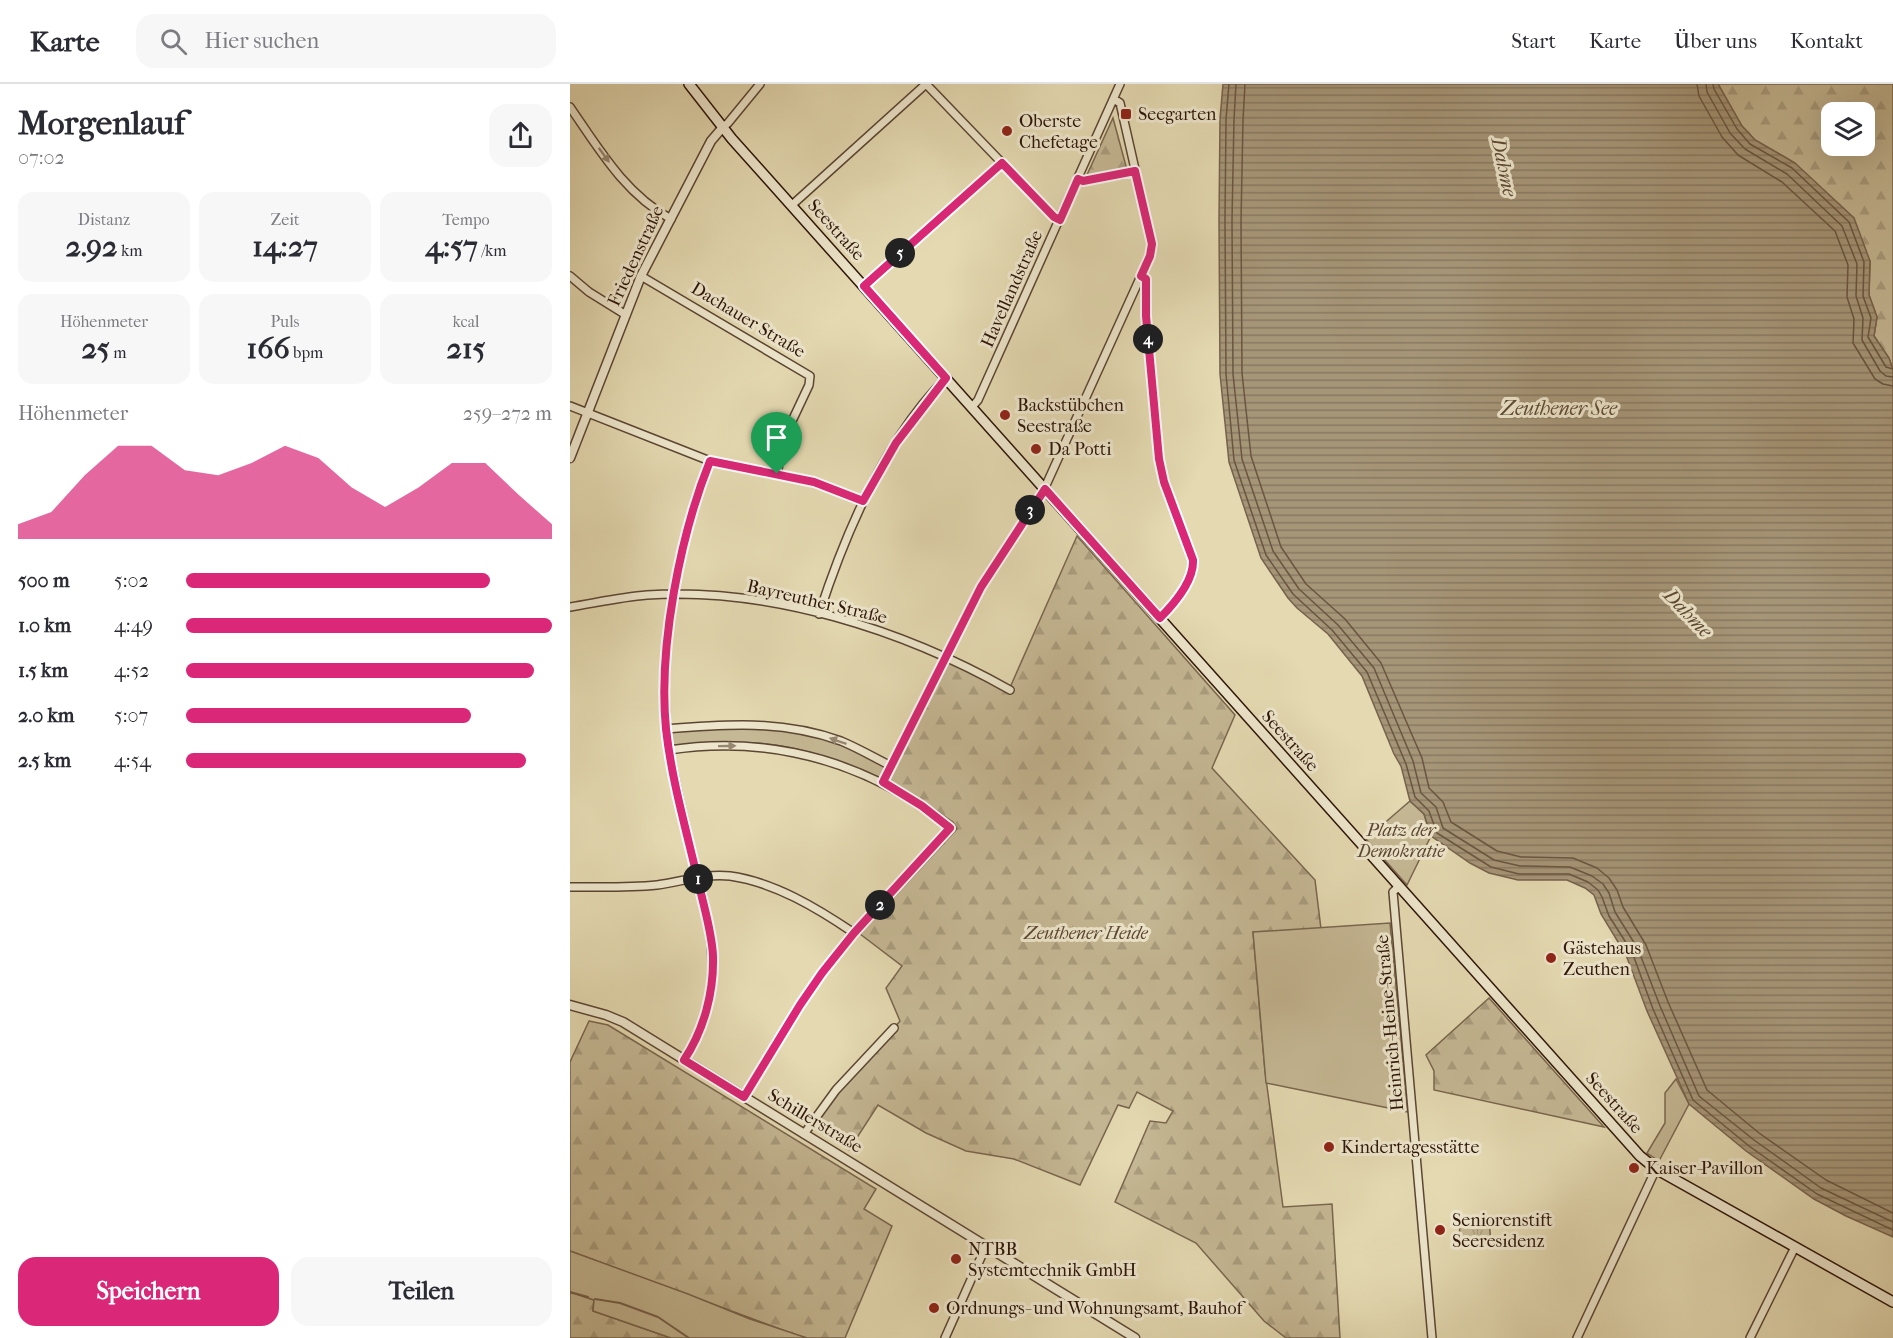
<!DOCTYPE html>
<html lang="de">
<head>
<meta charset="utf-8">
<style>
  :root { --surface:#fff; --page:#f7f7f7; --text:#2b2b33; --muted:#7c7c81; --line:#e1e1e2; --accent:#db2777 }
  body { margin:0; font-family:"IM FELL French Canon",serif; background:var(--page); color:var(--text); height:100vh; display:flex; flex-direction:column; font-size:22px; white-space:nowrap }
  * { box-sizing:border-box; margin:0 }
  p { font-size:20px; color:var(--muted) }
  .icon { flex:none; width:33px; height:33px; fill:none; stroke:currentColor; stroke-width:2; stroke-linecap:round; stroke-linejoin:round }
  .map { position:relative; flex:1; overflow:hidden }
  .details { display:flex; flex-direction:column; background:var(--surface); width:570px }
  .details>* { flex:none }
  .controls { position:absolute; left:1251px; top:18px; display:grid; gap:12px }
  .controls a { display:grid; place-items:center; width:54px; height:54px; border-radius:12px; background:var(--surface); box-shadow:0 6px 24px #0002; font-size:30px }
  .pin { position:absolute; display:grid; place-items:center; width:51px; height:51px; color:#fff; margin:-62px -26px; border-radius:50% 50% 50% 0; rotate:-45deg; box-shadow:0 0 6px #0007 }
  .pin .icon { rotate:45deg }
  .km { position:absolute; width:30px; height:30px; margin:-15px; border-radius:50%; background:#222; color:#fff; font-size:16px; line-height:30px; text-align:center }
  .round { display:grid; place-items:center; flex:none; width:63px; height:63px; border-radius:18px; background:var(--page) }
  .summary { display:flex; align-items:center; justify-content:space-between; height:102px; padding:0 18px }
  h1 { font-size:33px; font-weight:800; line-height:45px }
  .metrics { display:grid; grid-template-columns:repeat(3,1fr); gap:9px; height:102px; padding:6px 18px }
  .metrics div { display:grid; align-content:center; border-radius:15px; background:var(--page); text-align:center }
  .metrics b { font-size:30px; font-weight:800 }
  .metrics small { font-size:16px; font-weight:400 }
  .metrics p { font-size:16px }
  .chart { height:168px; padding:12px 18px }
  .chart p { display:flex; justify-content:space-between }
  .chart svg { width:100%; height:108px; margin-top:6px; fill:var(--accent); opacity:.7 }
  .button { display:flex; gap:12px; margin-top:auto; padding:12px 18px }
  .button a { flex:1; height:69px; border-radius:18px; background:var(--accent); color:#fff; font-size:24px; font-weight:800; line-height:69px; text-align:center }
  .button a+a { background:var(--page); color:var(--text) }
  ul { padding:0 18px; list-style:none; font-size:20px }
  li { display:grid; grid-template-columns:96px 72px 1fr; align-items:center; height:45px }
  li i { height:15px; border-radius:8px; background:var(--accent) }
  header { display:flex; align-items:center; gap:36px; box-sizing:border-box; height:84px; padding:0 30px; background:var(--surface); border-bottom:2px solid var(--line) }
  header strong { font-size:28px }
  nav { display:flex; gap:33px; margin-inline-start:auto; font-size:21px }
  .search { width:420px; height:54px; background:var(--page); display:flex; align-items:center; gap:15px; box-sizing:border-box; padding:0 21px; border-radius:18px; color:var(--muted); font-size:22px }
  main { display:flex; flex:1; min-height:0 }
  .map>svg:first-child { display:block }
  .grass { fill:url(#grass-tufts); stroke:#79664e; stroke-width:1.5 }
  .forest { fill:url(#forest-firs); stroke:#79664e; stroke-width:1.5; fill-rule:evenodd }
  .green { fill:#c5b894; stroke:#79664e; stroke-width:1.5 }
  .water { fill:url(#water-rules); stroke:#76624c; stroke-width:1.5 }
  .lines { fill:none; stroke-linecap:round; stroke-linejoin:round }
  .shore { stroke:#6a5640; stroke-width:1.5 }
  .stream { stroke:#76624c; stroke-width:2 }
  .minor-casing { stroke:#5b4633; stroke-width:10 }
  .tertiary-casing { stroke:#5b4633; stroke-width:11 }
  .secondary-casing { stroke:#2d1509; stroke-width:12 }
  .minor { stroke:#ede6cc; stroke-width:7 }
  .tertiary { stroke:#ede6cc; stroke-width:8 }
  .secondary { stroke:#ede6cc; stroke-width:9 }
  .oneway { fill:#978874 }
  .route-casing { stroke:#fff; stroke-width:12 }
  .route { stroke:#db2777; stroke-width:8 }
  .poi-dot { fill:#8f2418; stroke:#ede6cc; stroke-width:2 }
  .labels { text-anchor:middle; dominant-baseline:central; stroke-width:6; stroke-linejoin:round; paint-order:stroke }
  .poi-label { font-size:18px; fill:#2d1509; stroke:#ede6cc; text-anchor:start }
  .street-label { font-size:18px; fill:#2d1509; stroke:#ede6cc }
  .park-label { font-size:18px; font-style:italic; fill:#5b4633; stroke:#ede6cc }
  .water-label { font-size:20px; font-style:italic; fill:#5d4935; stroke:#ede6cc }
</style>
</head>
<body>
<header>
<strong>Karte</strong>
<div class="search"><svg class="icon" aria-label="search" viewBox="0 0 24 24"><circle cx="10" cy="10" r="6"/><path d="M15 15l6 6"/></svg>Hier suchen</div>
<nav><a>Start</a><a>Karte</a><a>Über uns</a><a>Kontakt</a></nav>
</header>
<main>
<section class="details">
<div class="summary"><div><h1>Morgenlauf</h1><p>07:02</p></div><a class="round"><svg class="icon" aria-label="share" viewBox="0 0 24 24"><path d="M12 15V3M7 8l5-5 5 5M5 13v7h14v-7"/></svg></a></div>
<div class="metrics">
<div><p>Distanz</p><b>2.92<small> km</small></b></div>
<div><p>Zeit</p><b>14:27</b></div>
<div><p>Tempo</p><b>4:57<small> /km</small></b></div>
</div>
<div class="metrics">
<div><p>Höhenmeter</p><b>25<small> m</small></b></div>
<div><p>Puls</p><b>166<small> bpm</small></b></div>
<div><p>kcal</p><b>215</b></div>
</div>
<div class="chart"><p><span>Höhenmeter</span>259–272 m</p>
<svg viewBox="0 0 160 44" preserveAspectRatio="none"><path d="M0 44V38L10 33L20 18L30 6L40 6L50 16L60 18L70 13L80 6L90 11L100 23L110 31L120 23L130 13L140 13L150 26L160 38V44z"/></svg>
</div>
<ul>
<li><b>500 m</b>5:02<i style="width:83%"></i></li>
<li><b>1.0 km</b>4:49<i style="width:100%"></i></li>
<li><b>1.5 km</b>4:52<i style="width:95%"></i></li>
<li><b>2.0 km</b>5:07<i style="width:78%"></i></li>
<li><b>2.5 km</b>4:54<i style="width:93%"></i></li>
</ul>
<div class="button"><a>Speichern</a><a>Teilen</a></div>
</section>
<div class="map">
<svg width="1323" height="1254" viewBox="0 0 1323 1254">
  <defs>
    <pattern id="grass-tufts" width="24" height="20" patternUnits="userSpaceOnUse" patternTransform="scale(1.5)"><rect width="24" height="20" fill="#c5b894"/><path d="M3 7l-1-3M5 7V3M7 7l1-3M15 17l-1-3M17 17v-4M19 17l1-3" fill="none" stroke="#aa9d7e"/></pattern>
    <pattern id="forest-firs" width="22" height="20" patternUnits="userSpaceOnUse" patternTransform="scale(1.5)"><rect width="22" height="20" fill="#c5b894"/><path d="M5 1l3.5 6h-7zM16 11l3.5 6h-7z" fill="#aa9d7e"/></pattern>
    <pattern id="water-rules" width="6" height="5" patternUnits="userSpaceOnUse" patternTransform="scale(1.5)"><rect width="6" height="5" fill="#a69678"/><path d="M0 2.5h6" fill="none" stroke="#887961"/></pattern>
  </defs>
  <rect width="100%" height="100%" fill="#e4d9b1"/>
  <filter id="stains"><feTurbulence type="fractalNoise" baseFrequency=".00333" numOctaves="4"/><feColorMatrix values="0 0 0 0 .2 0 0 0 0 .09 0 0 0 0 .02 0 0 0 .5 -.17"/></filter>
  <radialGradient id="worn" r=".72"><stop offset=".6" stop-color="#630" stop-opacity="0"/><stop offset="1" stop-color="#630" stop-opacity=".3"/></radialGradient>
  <path class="grass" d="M919 1133 921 1162 889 1164 890 1135Z"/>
  <path class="forest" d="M1148 0H1323V286L1319 274 1304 252 1307 233 1299 211 1300 177 1225 79 1185 56 1172 42ZM1262 28H1294V62H1262Z
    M543 34 557 86 516 93Z
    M507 452 665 631 642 684 745 796 751 845 683 848 695 987 713 1123 762 1120 770 1254H716L694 1237 626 1159 545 1118 580 1037 596 1039 603 1027 567 1008 559 1024 548 1021 510 1101 444 1075 396 1067 356 1049 308 1021 279 1066 243 1043 263 1014 330 937 316 904 332 882 290 850 387 745 383 738 319 696 379 577 438 608Z
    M919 914 1034 1043 864 1006V987L856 971Z
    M19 937 38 941 306 1105 294 1125 322 1142 275 1254H237L226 1251 0 1167V978Z
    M0 1208 24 1216 23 1227 101 1254H0Z"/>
  <path class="green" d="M160 642C197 643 235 647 270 660 286 666 301 676 316 683L315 689 311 694C271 678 229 661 186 659 158 658 130 660 102 661L100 647Z
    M840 717 854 730 861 752 837 801 796 755Z
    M820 839 838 1028 696 999 683 848Z
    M1106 995 1119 1020 1089 1077 1077 1069 1095 1039V1009Z
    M0 1167 118 1210 180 1235 237 1254H101L23 1227 24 1216 0 1208Z"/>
  <path class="water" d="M653 0H1148L1172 42 1185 56 1225 79 1284 134 1300 177 1299 211 1307 233 1304 252 1319 274 1323 286V1153L1276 1132 1244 1115 1176 1067 1119 1020 1077 927 1056 871 1031 830 1024 811 1015 804 997 796H948L919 789 900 779 861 752 854 730 840 717 831 682 824 670 792 592 758 550 727 524 718 514 691 474 659 378 650 290 649 136 650 35Z"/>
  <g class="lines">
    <path class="shore" d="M659 0 656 35 655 136 656 290 664 376 696 471 723 510 762 546 797 588 836 680 845 713 859 727 867 749 921 783 949 790H999L1018 798 1028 806 1032 813 1039 832 1062 868 1083 925 1123 1016 1179 1062 1247 1110 1323 1146
      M666 0 664 36 662 136 663 290 672 375 703 467 729 505 768 541 804 584 843 677 851 709 866 723 873 744 924 776 950 782 1000 783 1022 792 1033 800 1039 809 1045 828 1068 865 1090 922 1129 1012 1184 1056 1251 1104 1323 1138
      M675 0 673 36 671 137 672 289 681 372 711 463 736 500 775 535 811 579 852 674 859 704 873 718 881 738 927 767 951 773 1003 774 1027 784 1039 794 1047 806 1053 823 1076 861 1098 918 1137 1006 1189 1049 1256 1096 1323 1129
      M1127 0 1129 12 1152 53 1168 71 1212 98 1265 147 1278 181 1277 213 1284 235 1283 259 1305 295 1313 300 1323 302
      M1136 0 1137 8 1160 49 1175 65 1217 90 1272 142 1287 180 1286 212 1293 234 1292 256 1310 287 1316 292 1323 293
      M1143 0 1144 5 1167 45 1180 60 1222 84 1279 138 1294 178 1293 212 1301 234 1298 253 1316 283 1323 285"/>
    <path class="stream" d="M0 1208 18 1213
      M25 1215 50 1219 88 1233 119 1254"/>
    <defs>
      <path id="minor" d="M356 0 484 133 490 136
        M0 23C29 65 55 110 101 135
        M153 43 158 39 190 0
        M508 95 513 97 565 88
        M222 121 356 0
        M0 192 19 208 56 231
        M71 192 240 292 239 301 214 354 207 390
        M571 192 576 195V232L589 375 594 398 623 476C624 497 604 520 590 534
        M294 202 432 79
        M0 322 140 377 244 398 293 417
        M402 323 408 316 550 0
        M0 523C25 519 51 513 77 511 200 503 334 546 440 606
        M249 530C275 450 316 354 376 294
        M96 645C157 640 212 636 271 657 288 664 305 674 321 682
        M99 666C184 653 267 670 340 715 353 723 370 732 380 744L284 849 252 889 230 921 174 1013
        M313 698 411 503 472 410 580 172 582 160 550 19 544 15
        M0 803C29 803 58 804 87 801 111 798 135 789 160 792 204 798 247 824 284 849
        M828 803 823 808 862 1254
        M114 976C159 906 141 847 123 773 114 738 106 702 99 666 86 576 106 461 140 377
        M234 1050 266 1006 324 944
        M375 1254 416 1162
        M1007 1254 1086 1085
        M1180 1254 1225 1163"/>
      <path id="tertiary" d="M0 374 71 192 141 57 153 43
        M0 921 36 931 53 938 565 1254"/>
      <path id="secondary" d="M119 0 162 55 1070 1072 1086 1085 1323 1218"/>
    </defs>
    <use href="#minor" class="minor-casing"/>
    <use href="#tertiary" class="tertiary-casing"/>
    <use href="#secondary" class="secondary-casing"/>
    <use href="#minor" class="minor"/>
    <use href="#tertiary" class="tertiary"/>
    <use href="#secondary" class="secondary"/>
  </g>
  <defs><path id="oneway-solid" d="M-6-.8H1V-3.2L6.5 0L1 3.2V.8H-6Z" transform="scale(1.5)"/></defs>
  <g class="oneway">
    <use href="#oneway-solid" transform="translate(34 71) rotate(54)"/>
    <use href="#oneway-solid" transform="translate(268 657) rotate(-161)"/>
    <use href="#oneway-solid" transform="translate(157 662) rotate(-1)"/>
  </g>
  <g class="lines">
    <defs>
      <path id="route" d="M432 79 484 133 490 136 508 95 513 97 565 87 582 160 580 172 571 192 576 195V232L589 375 594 398 623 476C624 497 604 520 590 534L475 405 411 503 313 698 352 722 380 744 284 849 252 889 230 921 174 1013 114 976C134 946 144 908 143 872 142 850 135 827 130 805 118 752 102 699 96 645 88 564 110 452 140 377L244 398 293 417 326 359 376 294 294 202Z"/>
    </defs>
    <use href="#route" class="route-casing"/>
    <use href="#route" class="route"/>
  </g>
  <g class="poi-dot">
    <rect x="550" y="24" width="12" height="12" rx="3"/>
    <circle cx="437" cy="47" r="6"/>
    <circle cx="435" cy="331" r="6"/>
    <circle cx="466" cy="365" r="6"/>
    <circle cx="981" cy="874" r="6"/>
    <circle cx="759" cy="1063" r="6"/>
    <circle cx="1064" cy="1084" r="6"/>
    <circle cx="870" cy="1146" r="6"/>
    <circle cx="386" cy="1175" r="6"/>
    <circle cx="364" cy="1224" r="6"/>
  </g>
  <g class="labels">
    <g class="poi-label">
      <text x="568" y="30">Seegarten</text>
      <text x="449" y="37">Oberste<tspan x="449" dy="21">Chefetage</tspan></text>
      <text x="447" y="321">Backstübchen<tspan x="447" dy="21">Seestraße</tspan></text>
      <text x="478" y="365">Da Potti</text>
      <text x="993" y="864">Gästehaus<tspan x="993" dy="21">Zeuthen</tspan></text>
      <text x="771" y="1063">Kindertagesstätte</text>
      <text x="1076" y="1084">Kaiser-Pavillon</text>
      <text x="882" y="1136">Seniorenstift<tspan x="882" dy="21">Seeresidenz</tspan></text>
      <text x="398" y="1165">NTBB<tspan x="398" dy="21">Systemtechnik GmbH</tspan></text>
      <text x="376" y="1224">Ordnungs- und Wohnungsamt, Bauhof</text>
    </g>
    <g class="street-label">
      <text transform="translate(266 146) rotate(48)">Seestraße</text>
      <text transform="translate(66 172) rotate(-65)">Friedenstraße</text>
      <text transform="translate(442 205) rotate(-66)">Havellandstraße</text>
      <text transform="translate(178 236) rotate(31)">Dachauer Straße</text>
      <text transform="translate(247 518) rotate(13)">Bayreuther Straße</text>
      <text transform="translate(720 657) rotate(48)">Seestraße</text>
      <text transform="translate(820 939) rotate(-95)">Heinrich-Heine-Straße</text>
      <text transform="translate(1044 1019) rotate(48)">Seestraße</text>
      <text transform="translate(245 1037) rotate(31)">Schillerstraße</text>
    </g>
    <g class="park-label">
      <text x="831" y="746">Platz der<tspan x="831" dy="21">Demokratie</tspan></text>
      <text x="516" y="849">Zeuthener Heide</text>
    </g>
    <g class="water-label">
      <text transform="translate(934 83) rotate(78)">Dahme</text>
      <text x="989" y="324">Zeuthener See</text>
      <text transform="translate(1118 529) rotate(46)">Dahme</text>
    </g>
  </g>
  <rect width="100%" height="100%" filter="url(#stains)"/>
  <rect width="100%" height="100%" fill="url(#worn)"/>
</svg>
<div class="controls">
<a><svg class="icon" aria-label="layers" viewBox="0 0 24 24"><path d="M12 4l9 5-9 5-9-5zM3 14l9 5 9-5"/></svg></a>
</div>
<div class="pin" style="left:207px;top:390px;background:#1e9e55"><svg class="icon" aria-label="arrive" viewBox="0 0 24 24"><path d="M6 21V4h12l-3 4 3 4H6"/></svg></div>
<b class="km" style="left:128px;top:795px">1</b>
<b class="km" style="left:310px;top:821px">2</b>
<b class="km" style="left:460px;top:426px">3</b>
<b class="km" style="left:578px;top:255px">4</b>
<b class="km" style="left:330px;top:169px">5</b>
</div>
</main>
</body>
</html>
